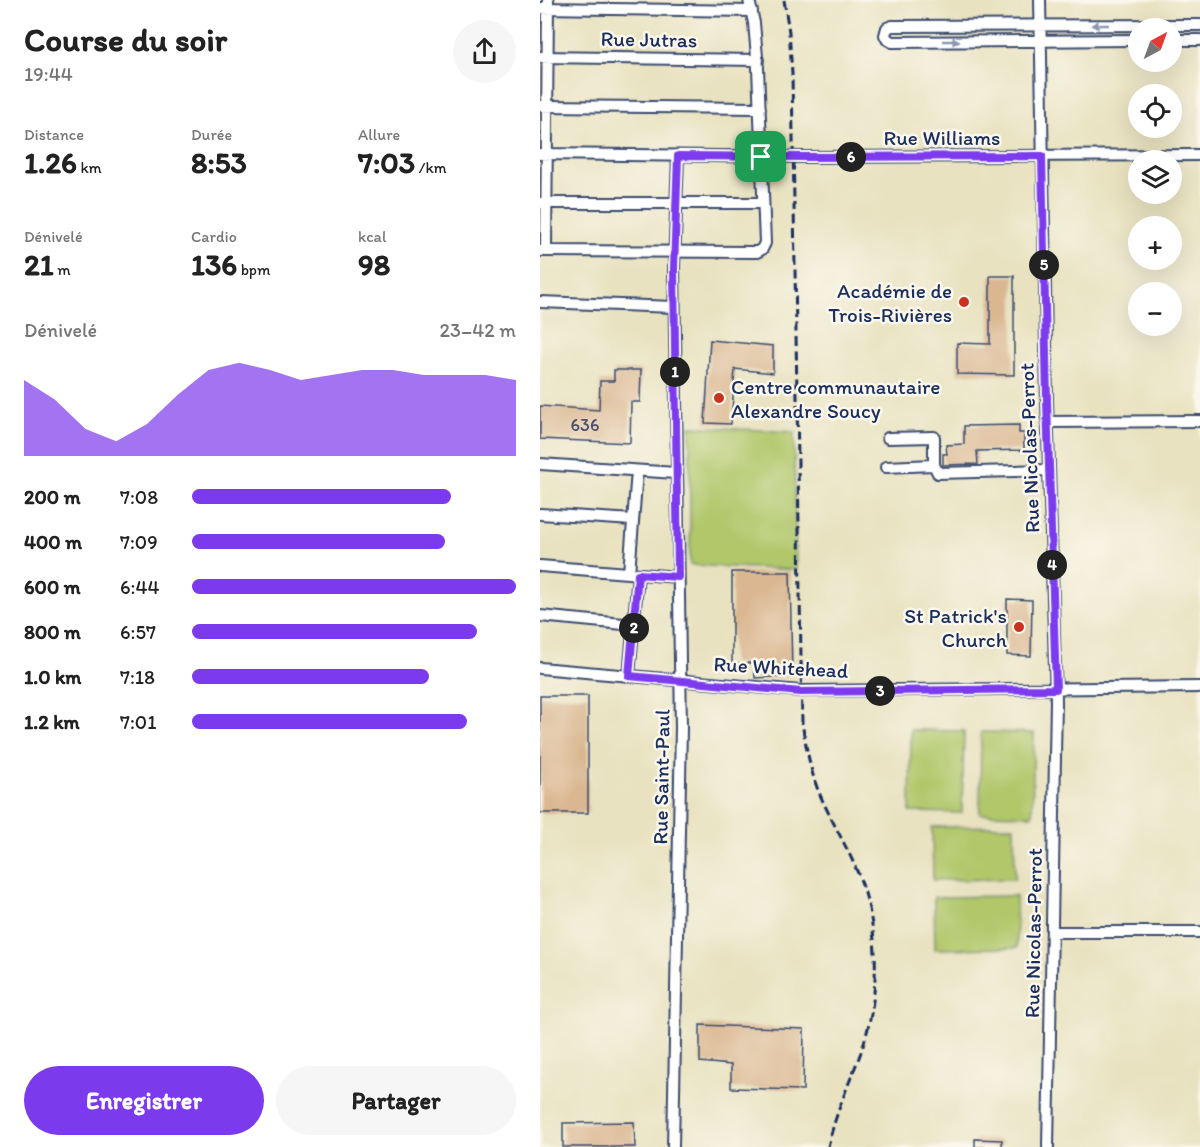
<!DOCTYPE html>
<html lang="fr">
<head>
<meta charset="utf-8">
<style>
  :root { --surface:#fff; --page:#f6f6f6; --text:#222; --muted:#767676; --accent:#7c3aed }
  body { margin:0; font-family:Itim,sans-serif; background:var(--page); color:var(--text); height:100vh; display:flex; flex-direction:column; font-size:22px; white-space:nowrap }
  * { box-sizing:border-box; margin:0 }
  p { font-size:20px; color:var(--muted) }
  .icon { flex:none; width:33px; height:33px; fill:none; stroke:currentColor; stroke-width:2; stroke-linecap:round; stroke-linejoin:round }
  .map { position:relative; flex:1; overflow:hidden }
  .side { display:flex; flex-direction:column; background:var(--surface); width:540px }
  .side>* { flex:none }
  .needle { width:39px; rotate:41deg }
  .tools { position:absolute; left:588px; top:18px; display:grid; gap:12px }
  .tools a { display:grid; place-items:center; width:54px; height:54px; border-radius:50%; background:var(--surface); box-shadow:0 6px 24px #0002; font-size:30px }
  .pin { position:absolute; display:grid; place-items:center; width:51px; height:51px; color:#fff; margin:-26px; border-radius:12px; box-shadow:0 3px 9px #0006 }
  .km { position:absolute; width:30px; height:30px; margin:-15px; border-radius:50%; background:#222; color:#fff; font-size:16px; line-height:30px; text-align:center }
  .round { display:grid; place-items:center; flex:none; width:63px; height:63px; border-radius:32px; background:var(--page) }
  .head { display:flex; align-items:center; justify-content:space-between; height:102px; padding:0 24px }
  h1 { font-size:33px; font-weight:700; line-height:45px }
  .metrics { display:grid; grid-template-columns:repeat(3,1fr); gap:9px; height:102px; padding:6px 24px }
  .metrics div { display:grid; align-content:center }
  .metrics b { font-size:30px; font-weight:700 }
  .metrics small { font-size:16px; font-weight:400 }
  .metrics p { font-size:16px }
  .chart { height:168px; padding:12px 24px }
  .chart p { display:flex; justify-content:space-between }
  .chart svg { width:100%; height:108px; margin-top:6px; fill:var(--accent); opacity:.7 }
  .action { display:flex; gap:12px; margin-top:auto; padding:12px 24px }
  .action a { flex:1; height:69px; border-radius:36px; background:var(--accent); color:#fff; font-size:24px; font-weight:700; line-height:69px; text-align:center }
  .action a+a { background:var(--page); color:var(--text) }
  ul { padding:0 24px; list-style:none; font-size:20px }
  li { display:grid; grid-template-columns:96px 72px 1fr; align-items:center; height:45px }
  li i { height:15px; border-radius:8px; background:var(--accent) }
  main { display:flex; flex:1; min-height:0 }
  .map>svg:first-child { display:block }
  .green { fill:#b1c76b; stroke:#667b64; stroke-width:1.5 }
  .building { fill:#dab791 }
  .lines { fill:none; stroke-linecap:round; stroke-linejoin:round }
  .minor-casing { stroke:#3a4a6d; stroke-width:14 }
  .minor { stroke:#fff; stroke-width:10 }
  .rail { stroke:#1b2f5e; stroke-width:3; stroke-dasharray:9 4.5; stroke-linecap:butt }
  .oneway { fill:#8d97ae }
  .route-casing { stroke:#fff; stroke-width:12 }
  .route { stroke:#7c3aed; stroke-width:8 }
  .poi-dot { fill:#c8321e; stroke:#fbf7ec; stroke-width:2 }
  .labels { text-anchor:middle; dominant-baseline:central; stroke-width:5; stroke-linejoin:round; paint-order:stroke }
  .number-label { font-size:18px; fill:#4b516b }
  .street-label { font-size:21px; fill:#1b2f5e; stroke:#fbf7ec }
  .poi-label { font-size:21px; fill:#1b2f5e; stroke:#fbf7ec; text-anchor:end }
</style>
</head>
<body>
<main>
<section class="side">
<div class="head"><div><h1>Course du soir</h1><p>19:44</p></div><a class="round"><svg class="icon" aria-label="share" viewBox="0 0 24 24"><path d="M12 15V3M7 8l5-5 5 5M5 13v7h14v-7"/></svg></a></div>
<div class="metrics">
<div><p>Distance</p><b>1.26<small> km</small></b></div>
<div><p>Durée</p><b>8:53</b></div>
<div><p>Allure</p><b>7:03<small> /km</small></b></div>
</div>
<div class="metrics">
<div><p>Dénivelé</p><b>21<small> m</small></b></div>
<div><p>Cardio</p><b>136<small> bpm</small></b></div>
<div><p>kcal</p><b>98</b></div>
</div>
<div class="chart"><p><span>Dénivelé</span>23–42 m</p>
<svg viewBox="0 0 160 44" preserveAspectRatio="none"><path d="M0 44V13L10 21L20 33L30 38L40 31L50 19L60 9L70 6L80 9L90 13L100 11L110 9L120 9L130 11L140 11L150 11L160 13V44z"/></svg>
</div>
<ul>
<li><b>200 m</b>7:08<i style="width:80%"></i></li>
<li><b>400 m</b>7:09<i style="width:78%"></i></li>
<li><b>600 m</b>6:44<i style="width:100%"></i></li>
<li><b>800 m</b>6:57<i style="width:88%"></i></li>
<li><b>1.0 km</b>7:18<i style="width:73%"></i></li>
<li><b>1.2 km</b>7:01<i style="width:85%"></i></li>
</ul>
<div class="action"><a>Enregistrer</a><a>Partager</a></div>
</section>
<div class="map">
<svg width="660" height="1147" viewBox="0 0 660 1147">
  <rect width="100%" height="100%" fill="#fbf7ec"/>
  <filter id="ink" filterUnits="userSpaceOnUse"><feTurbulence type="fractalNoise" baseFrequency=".0167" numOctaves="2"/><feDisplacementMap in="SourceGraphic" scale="12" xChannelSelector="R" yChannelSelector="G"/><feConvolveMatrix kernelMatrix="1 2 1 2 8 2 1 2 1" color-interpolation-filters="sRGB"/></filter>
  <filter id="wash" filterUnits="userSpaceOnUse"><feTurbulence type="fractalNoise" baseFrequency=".008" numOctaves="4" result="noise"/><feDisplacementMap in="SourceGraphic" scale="24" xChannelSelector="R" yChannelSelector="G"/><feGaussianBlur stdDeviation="1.35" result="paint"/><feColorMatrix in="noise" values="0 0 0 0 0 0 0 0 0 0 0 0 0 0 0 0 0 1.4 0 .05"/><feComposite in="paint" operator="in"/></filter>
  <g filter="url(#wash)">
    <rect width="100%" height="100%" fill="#e8e2c0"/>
    <path class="green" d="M150 426 254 432 256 570 150 565Z
      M371 730 424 731 422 813 370 812Z
      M441 732 494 733 492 815 440 814Z
      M474 826 475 879 393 880 392 827Z
      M476 896 477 948 395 949 394 897Z"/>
    <g id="blocks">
      <path class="building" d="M450 276H474V375L417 374V343L450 344Z
        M170 340 233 346V373L195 369 191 424 165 423Z
        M74 370H101L100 402H91L90 443 0 439V406L59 410 60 381H74Z
        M479 425V433H484V450L437 451 438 464 403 465V454H407L406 445 424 444V426Z
        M192 572H250L252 676 215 678 214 663H192Z
        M467 599 492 600 491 656 467 655Z
        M0 696H48V813H0Z
        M160 1025 264 1029 263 1090 191 1088V1065L160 1062Z
        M94 1122 95 1147H23V1123Z
        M435 1139 462 1140V1147H435Z"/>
    </g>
  </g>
  <g filter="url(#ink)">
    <use href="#blocks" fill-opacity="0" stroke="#3a4a6d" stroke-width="1.5"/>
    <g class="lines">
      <defs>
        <path id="minor" d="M500 0 507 401 516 701 508 1147
          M0 8 212 11
          M598 40 352 42 347 39 345 35 347 28 352 26 660 25
          M632 40H660
          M0 57 218 60
          M0 106 220 108
          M0 154 264 157 660 155
          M0 203H223
          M0 251 217 252 222 249 225 243 218 68 214 23 209 0
          M6 251 8 0
          M0 302 134 307
          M508 422 660 421
          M348 438 394 437V465L398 473 509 470
          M0 464 136 473
          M346 467 394 465
          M0 514 93 520
          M0 566 138 577
          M89 573 97 471
          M0 616 94 625
          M0 668 261 691 660 687
          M89 676 98 574
          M512 932H660
          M133 1147 141 727 134 268 138 156"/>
      </defs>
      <use href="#minor" class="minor-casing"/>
      <use href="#minor" class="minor"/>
      <path class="rail" d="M244 0 249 32 252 73 262 723C266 746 270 769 278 790 292 824 313 855 324 890 340 942 339 1000 321 1052 309 1084 295 1114 288 1147"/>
    </g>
    <defs><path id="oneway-solid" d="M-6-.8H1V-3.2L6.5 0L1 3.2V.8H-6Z" transform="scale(1.5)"/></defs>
    <g class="oneway">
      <use href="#oneway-solid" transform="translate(560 25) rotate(180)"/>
      <use href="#oneway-solid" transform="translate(411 41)"/>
    </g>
  </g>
  <g class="lines" filter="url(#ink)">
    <defs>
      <path id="route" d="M138 156 264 157 502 156 507 401 516 689 261 692 89 676 98 574 138 577 134 268Z"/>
    </defs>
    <use href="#route" class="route-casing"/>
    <use href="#route" class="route"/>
  </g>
  <g class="poi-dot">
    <circle cx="424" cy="302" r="6"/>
    <circle cx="179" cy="398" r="6"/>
    <circle cx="479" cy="627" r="6"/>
  </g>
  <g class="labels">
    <g class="number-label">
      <text x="45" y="425">636</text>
    </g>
    <g class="street-label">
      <text transform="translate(109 39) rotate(1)">Rue Jutras</text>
      <text x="402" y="137">Rue Williams</text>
      <text transform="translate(489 448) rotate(-92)">Rue Nicolas-Perrot</text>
      <text transform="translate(241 667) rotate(3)">Rue Whitehead</text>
      <text transform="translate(121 777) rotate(-89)">Rue Saint-Paul</text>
      <text transform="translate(493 933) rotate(-89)">Rue Nicolas-Perrot</text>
    </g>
    <g class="poi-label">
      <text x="412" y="290">Académie de<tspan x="412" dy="24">Trois-Rivières</tspan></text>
      <text x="191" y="386" text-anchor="start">Centre communautaire<tspan x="191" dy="24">Alexandre Soucy</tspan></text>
      <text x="467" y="615">St Patrick's<tspan x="467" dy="24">Church</tspan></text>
    </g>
  </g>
</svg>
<div class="tools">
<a><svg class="needle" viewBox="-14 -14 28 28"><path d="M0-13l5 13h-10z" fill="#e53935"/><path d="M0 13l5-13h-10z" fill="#767676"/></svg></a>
<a><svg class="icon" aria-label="locate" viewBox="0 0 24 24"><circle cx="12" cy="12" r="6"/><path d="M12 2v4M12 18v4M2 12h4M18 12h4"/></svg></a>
<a><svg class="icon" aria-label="layers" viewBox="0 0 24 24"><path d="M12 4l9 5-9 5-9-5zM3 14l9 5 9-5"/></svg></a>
<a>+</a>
<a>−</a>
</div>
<div class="pin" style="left:221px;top:157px;background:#1e9e55"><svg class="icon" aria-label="arrive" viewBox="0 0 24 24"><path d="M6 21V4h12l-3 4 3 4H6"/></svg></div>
<b class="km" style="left:135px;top:372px">1</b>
<b class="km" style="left:94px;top:628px">2</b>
<b class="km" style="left:340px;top:691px">3</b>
<b class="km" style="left:512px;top:565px">4</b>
<b class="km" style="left:504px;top:265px">5</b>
<b class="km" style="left:311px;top:157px">6</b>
</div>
</main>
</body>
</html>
